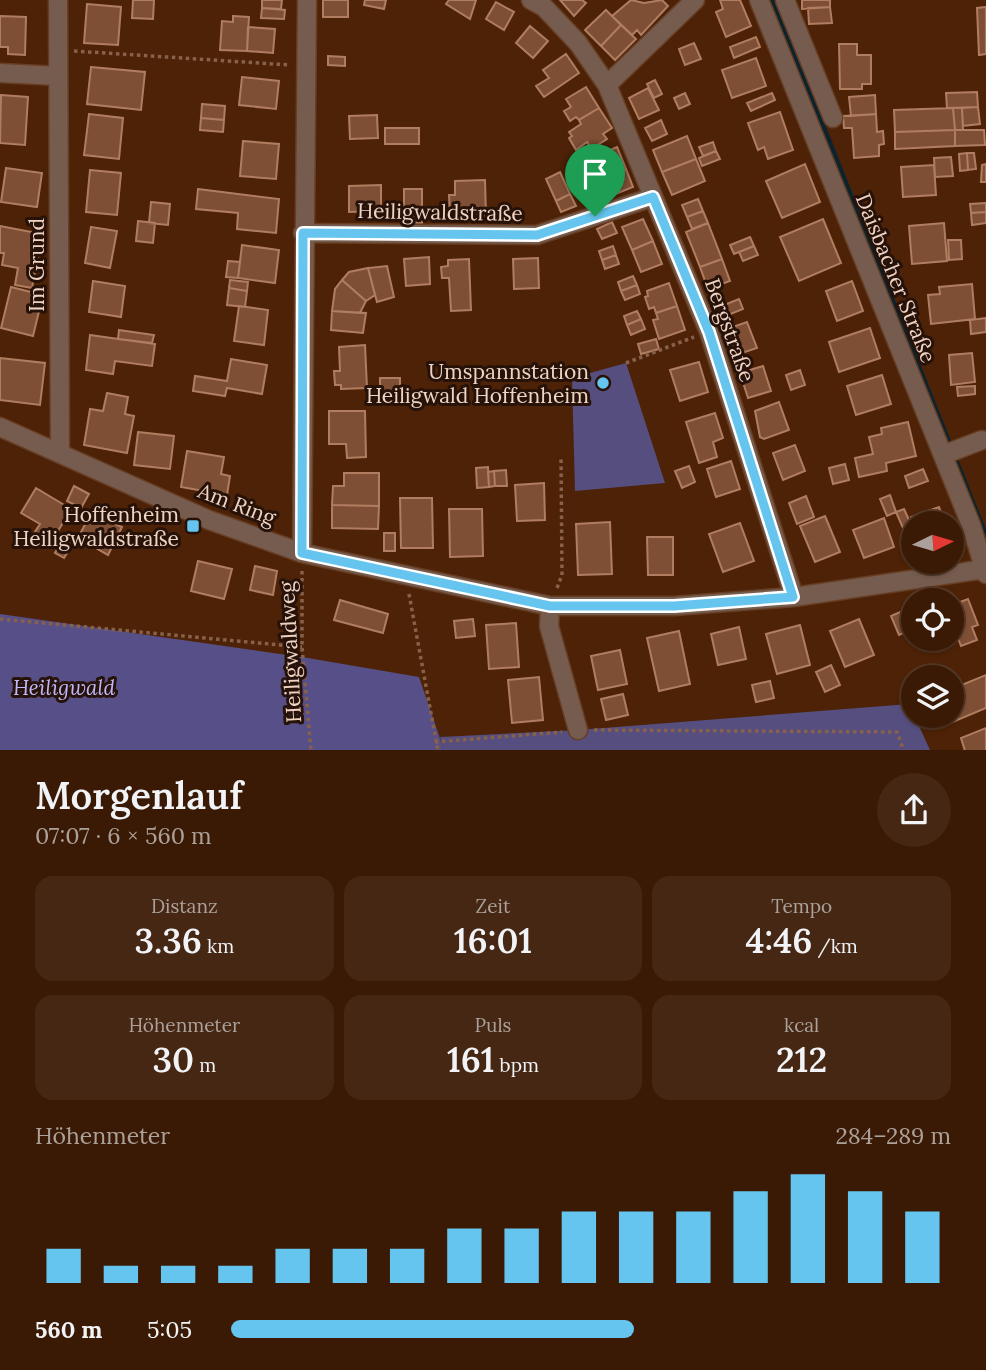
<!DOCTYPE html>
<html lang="de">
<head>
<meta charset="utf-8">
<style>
  :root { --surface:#3a1a04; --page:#452713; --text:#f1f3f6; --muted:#aba19a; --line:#543826; --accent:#65c5ee }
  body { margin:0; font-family:Lora,serif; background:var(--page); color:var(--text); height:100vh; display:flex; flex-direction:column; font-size:26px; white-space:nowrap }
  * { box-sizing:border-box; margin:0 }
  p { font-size:23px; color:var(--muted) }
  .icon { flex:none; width:38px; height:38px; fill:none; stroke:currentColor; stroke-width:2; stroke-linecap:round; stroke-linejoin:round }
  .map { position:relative; height:750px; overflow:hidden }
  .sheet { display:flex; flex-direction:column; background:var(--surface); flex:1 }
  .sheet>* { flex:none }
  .needle { width:46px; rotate:85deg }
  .tools { position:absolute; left:901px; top:511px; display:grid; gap:14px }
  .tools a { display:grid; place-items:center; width:63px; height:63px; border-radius:50%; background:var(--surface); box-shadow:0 2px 5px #0004,0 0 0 2px var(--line); font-size:35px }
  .pin { position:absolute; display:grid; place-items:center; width:60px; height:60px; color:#fff; margin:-72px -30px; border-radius:50% 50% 50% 0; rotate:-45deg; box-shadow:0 0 7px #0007 }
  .pin .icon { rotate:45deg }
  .round { display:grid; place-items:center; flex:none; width:74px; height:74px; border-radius:37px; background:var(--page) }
  .head { display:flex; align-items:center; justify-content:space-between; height:119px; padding:0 35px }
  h1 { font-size:38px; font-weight:600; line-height:52px }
  .metrics { display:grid; grid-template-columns:repeat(3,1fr); gap:10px; height:119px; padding:7px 35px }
  .metrics div { display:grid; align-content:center; border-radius:18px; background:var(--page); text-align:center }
  .metrics b { font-size:35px; font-weight:600 }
  .metrics small { font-size:19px; font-weight:400 }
  .metrics p { font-size:19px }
  .chart { height:196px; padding:14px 35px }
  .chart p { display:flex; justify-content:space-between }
  .chart svg { width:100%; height:126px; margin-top:7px; stroke:var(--accent); stroke-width:6 }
  ul { padding:0 35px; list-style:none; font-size:23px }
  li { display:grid; grid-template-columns:112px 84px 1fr; align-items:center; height:52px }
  li i { height:18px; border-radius:9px; background:var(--accent) }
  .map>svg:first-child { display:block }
  .green { fill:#554e7f }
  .forest { fill:#574f87 }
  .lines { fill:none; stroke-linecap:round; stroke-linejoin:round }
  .stream { stroke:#0b232e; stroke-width:5 }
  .building { fill:#7f4f35; stroke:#b07d61; stroke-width:2 }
  .minor-casing { stroke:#673e24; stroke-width:21 }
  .path { stroke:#87614a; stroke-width:3.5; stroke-dasharray:3.5 3.5; stroke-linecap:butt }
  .minor { stroke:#765c4e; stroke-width:18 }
  .route-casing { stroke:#fff; stroke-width:14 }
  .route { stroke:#65c5ee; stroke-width:9 }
  .poi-dot { fill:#65c5ee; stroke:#261208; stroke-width:2.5 }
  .labels { text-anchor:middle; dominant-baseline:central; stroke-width:6; stroke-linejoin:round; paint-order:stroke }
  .street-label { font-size:21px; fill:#efd3c4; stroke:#261208 }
  .poi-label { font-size:21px; fill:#efd3c4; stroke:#261208; text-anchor:end }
  .park-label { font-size:21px; font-style:italic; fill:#bfb8fc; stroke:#261208 }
</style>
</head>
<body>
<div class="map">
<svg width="986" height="751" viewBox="0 0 986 751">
  <rect width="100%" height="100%" fill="#4d2206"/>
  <path class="green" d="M626 363 665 483 575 491 572 378Z
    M909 704 930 750 444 751 440 737 578 730Z"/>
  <path class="forest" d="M0 614 308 658 419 677 444 750H0Z"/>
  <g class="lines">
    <path class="stream" d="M773 0 986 536"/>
  </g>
  <path class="building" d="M133 0H154L153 19 132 18Z
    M262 0H282L281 9 262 8Z
    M323 0H348V17H323Z
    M365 0H386L384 9 364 5Z
    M449 0H476L470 19 446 4Z
    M560 0H582L586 3 574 16Z
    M631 0 644 3 662 0 668 6 641 35 637 30 632 35 612 16Z
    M720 0H740L751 26 726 37 716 12 723 9Z
    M802 0H830V7L802 9Z
    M496 2 514 12 504 30 486 19Z
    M87 4 121 7 118 45 84 43Z
    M830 7 832 23 809 24 808 8Z
    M986 7V54L979 55 977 8Z
    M262 8 285 10 284 19 261 18Z
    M606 10 621 25 601 46 585 30Z
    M0 16 26 17 25 55 8 54V47H0Z
    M233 16 249 17 247 51 220 50 222 21 233 22Z
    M621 25 636 39 615 60 601 46Z
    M530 26 548 41 533 58 516 43Z
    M248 27 275 29 273 53 247 51Z
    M756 37 760 47 734 58 730 47Z
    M694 43 701 59 685 65 679 49Z
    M839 44H857V55H871V84H862V89H840Z
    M566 54 579 73 544 97 536 86 549 78 543 70Z
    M328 56 345 57V66L328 65Z
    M756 58 766 86 732 98 722 70Z
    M91 67 145 72 141 110 87 104Z
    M242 77 279 81 276 109 239 105Z
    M655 80 662 94 654 98 647 84Z
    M586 87 599 108 579 120 576 117 570 121 564 111 571 107 566 99Z
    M648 88 659 110 639 119 629 98Z
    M977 92 978 107 947 108 946 93Z
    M685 93 690 104 679 109 674 98Z
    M772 93 775 100 751 111 747 103Z
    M1 95 28 97 25 145 0 143Z
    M875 95 876 114 851 116 849 97Z
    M202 104 225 106 224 120 201 118Z
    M978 107 980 124 963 126 962 108Z
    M599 108 612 128 603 134 607 139 591 149 587 142 576 150 569 138 572 136 569 132 581 124 579 120Z
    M953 108H962L963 130H955Z
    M953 108 955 130 895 132 894 110Z
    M780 112 793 150 768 159 764 147 758 150 748 123Z
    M89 114 123 118 119 159 84 155Z
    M876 114 877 132 883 131 884 144 879 145V156L854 158 852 128H844L843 116Z
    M377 115 378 138 350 139 349 116Z
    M201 118 224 120 223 132 200 130Z
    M661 120 667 134 652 141 645 128Z
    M385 128H419V144H385Z
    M955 130H984L985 145 955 146Z
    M955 130V146L895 149V132Z
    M687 136 696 159 662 172 653 150Z
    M243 141 279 144 276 179 240 176Z
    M713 142 716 151 703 156 699 147Z
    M617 147 626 169 593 183 584 161Z
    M716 151 720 159 702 166 699 158Z
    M967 153H974L976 169 968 170Z
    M967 153 968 170 960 171 959 154Z
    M951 157 953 176 935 177 934 158Z
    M696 159 705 181 672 195 662 172Z
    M805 164 820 202 782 218 766 181Z
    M986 164V182H981L982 165Z
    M934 165 936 195 903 197 901 167Z
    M6 168 42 173 37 207 1 202Z
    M626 169 633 187 588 205 581 187Z
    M90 170 121 173 117 215 86 212Z
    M560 172 570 194 556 201 546 179Z
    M485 180 486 216 450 217 449 195H455V181Z
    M381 185V211L349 212V186Z
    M198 189 279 199 276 233 237 229 238 213 196 209Z
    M404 189H422V223H404Z
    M570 194 576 206 561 212 556 201Z
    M698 199 703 211 687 217 682 205Z
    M151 202 170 204 168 225 149 223Z
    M986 203V212L971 213 970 204Z
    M703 211 708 223 692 229 687 217Z
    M986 212V223L972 225 971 213Z
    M643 219 653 241 632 250 622 227Z
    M823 219 841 263 799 281 780 237Z
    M138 221 155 223 153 243 136 241Z
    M612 222 617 233 602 239 597 229Z
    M708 223 722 259 700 267 686 232Z
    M944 223 947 261 912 264 909 226Z
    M0 226 42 234 32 288 15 285 18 268 2 265 4 253H0Z
    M91 227 117 231 110 268 85 263Z
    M750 237 754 246 734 254 730 245Z
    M948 240H961L962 259 949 260Z
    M653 241 662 264 641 272 632 250Z
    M242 245 279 250 275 283 238 278Z
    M613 246 616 255 602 260 599 251Z
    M754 246 758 255 743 261 739 252Z
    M616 255 619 264 605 269 602 260Z
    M429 257 430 284 406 286 404 259Z
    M538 258 539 288 514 289 513 259Z
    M469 259 471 310 451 311 449 278H442L441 267 448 266V260Z
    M722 259 730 281 708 289 700 267Z
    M228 261 240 262 238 278 226 277Z
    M387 266 394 297 377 302 368 268Z
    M368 268 375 295 366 301 342 280 349 272Z
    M633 276 637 285 621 291 618 282Z
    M230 280 248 282 247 291 229 288Z
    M342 280 366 301 360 313 332 311 335 289Z
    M93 281 125 286 121 317 89 312Z
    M852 281 863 311 837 321 826 291Z
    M669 283 677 306 656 313 654 307 649 309 645 297 648 296 647 291Z
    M972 284 975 319 931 324 928 295 940 294 939 287Z
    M637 285 640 294 625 300 621 291Z
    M11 287 43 295 33 336 1 328Z
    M229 288 247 291 245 307 227 305Z
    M739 299 743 309 728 315 724 305Z
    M239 306 268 310 264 345 234 341Z
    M677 306 685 330 659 339 653 320 658 319 656 313Z
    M332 311 366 313 363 333 331 330Z
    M637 311 641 319 627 325 624 316Z
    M986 318V332L971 334 970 320Z
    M641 319 645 329 631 335 627 325Z
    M747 322 757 348 733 356 724 330Z
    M870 328 880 358 839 372 829 342Z
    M119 330 154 335 152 343 118 339Z
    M90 335 155 344 152 366 115 361 113 374 86 370Z
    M656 339 659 349 641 354 638 344Z
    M365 345 367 388 341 389V385H335L334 371H340L339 347Z
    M972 353 975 382 951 385 949 355Z
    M0 358 45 363 40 405 0 400Z
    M231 359 267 365 262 394 227 388 225 396 193 391 195 376 227 381Z
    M699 362 708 392 680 401 670 370Z
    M763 366 771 391 748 398 740 373Z
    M800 370 805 385 791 390 786 375Z
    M882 375 891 404 856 415 847 386Z
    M606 376 609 386 600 389 597 379Z
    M380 378H400V401H380Z
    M975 386V394L958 396 957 387Z
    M107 393 128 397 125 414 134 416 127 453 84 445 90 409 103 411Z
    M779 402 789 430 764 439 760 437 755 411Z
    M329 411H365L366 457 347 458 346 444H329Z
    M715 413 723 438 713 442 717 457 699 463 686 422Z
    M908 422 916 456 886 463 887 471 859 477 855 458 873 454 869 437 882 434 881 428Z
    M138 432 174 436 170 469 134 465Z
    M795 445 805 471 783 480 773 453Z
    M187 451 224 457 221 474 230 476 227 495 181 487Z
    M731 461 740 489 716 497 707 469Z
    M845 464 849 480 833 484 829 468Z
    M689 466 695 482 682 488 675 471Z
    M488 467 489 487 477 488 476 468Z
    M923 469 928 481 909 488 905 476Z
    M506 470 507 486H495L494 471Z
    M494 471 495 486 489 487 488 472Z
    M344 473H379V506L332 505 333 486H344Z
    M544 483 545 520 517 521 515 485Z
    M74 486 89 494 81 508 67 501Z
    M36 488 71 509 48 548 31 538 40 524 21 513Z
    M890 495 896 512 887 516 880 499Z
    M806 496 814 517 797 524 789 503Z
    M400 498H432L433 548H401Z
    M332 505 379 506 378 529 332 528Z
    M95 506 116 517 113 523 122 527 108 555 94 547 98 541 81 532Z
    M939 507 945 523 914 524 911 517Z
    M449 509H482L483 556 450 557Z
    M904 509 914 531 906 535 896 512Z
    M825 516 840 552 815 562 800 526Z
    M884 518 894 547 864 558 853 530Z
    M610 522 612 574 578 575 576 524Z
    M740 523 754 561 723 572 709 534Z
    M384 533H395V551H384Z
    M647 537H673V575H648Z
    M64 538 73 543 64 558 55 553Z
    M198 561 232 569 224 599 191 591Z
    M255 566 277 571 273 595 250 590Z
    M968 599 978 625 972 627 977 640 961 646 956 633 952 634V605Z
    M340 600 388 614 383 633 334 620Z
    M910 609 914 629 908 631 900 612Z
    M900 612 908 631 899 635 891 616Z
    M473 619 475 636 456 638 454 621Z
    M859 619 874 655 845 667 830 631Z
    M516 623 519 667 489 669 486 625Z
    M800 625 810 665 777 674 766 634Z
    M739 627 746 659 718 665 711 634Z
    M679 631 690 684 659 691 647 638Z
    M620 650 627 684 598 690 591 656Z
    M831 665 840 685 825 692 816 672Z
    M986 675V708L948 724 944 716H952V689Z
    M539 677 543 720 512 723 508 680Z
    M770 681 774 698 756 702 752 685Z
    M623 694 628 715 606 720 601 699Z
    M986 728V751H965L961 738Z"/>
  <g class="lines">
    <defs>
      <path id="minor" d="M58 0 60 453
        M531 0 544 7 578 43 607 85 709 332 794 597
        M759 0 971 525 986 574
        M785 0 833 118
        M0 73 58 76
        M607 85 695 0
        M303 233 537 235 653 197
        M0 427 209 520 302 553 550 606H674L794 597 986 569
        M943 455 982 440
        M302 553 307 0
        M550 606 549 626 578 730"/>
    </defs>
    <use href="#minor" class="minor-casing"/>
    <path class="path" d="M74 51 290 65
      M626 363 694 337
      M302 571V647L311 751
      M557 588 562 575 561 457
      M409 594 438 751
      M0 619 302 647
      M594 730 897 732 904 751
      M435 742 562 732"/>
    <use href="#minor" class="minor"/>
  </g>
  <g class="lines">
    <defs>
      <path id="route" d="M653 197 709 332 793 597 674 606H550L302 553 303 233 537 235Z"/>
    </defs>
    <use href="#route" class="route-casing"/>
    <use href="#route" class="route"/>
  </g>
  <g class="poi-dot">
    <circle cx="603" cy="383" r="7"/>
    <rect x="186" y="519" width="14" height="14" rx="3.5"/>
  </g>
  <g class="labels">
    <g class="street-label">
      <text transform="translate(440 212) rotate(1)">Heiligwaldstraße</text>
      <text transform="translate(36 265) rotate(-90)">Im Grund</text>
      <text transform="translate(896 278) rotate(68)">Daisbacher Straße</text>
      <text transform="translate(730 330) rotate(70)">Bergstraße</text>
      <text transform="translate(237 504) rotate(21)">Am Ring</text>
      <text transform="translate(290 652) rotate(-93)">Heiligwaldweg</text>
    </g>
    <g class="poi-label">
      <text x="589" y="371">Umspannstation<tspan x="589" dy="24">Heiligwald Hoffenheim</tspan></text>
      <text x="179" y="514">Hoffenheim<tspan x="179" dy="24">Heiligwaldstraße</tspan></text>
    </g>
    <g class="park-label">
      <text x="64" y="687">Heiligwald</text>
    </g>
  </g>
</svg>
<div class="tools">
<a><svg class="needle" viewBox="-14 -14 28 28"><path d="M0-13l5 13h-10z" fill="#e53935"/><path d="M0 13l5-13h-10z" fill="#aba19a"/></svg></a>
<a><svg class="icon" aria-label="locate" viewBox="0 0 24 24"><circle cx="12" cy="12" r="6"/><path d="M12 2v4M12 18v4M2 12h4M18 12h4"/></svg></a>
<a><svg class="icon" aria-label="layers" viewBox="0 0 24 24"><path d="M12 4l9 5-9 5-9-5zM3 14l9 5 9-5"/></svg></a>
</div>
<div class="pin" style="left:595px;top:216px;background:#1e9e55"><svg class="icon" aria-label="arrive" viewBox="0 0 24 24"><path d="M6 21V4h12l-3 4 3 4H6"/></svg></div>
</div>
<section class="sheet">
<div class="head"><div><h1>Morgenlauf</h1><p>07:07 · 6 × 560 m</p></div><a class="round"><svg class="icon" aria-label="share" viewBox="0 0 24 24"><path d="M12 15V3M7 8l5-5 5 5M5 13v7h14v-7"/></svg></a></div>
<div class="metrics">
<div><p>Distanz</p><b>3.36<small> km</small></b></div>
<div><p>Zeit</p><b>16:01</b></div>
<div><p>Tempo</p><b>4:46<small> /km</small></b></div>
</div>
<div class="metrics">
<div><p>Höhenmeter</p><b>30<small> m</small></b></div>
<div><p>Puls</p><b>161<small> bpm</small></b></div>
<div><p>kcal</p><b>212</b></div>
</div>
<div class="chart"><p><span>Höhenmeter</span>284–289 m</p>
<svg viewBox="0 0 160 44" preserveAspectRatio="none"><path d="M5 44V32M15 44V38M25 44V38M35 44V38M45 44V32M55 44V32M65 44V32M75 44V25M85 44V25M95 44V19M105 44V19M115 44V19M125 44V12M135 44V6M145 44V12M155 44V19"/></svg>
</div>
<ul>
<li><b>560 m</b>5:05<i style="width:56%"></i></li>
</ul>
</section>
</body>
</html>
